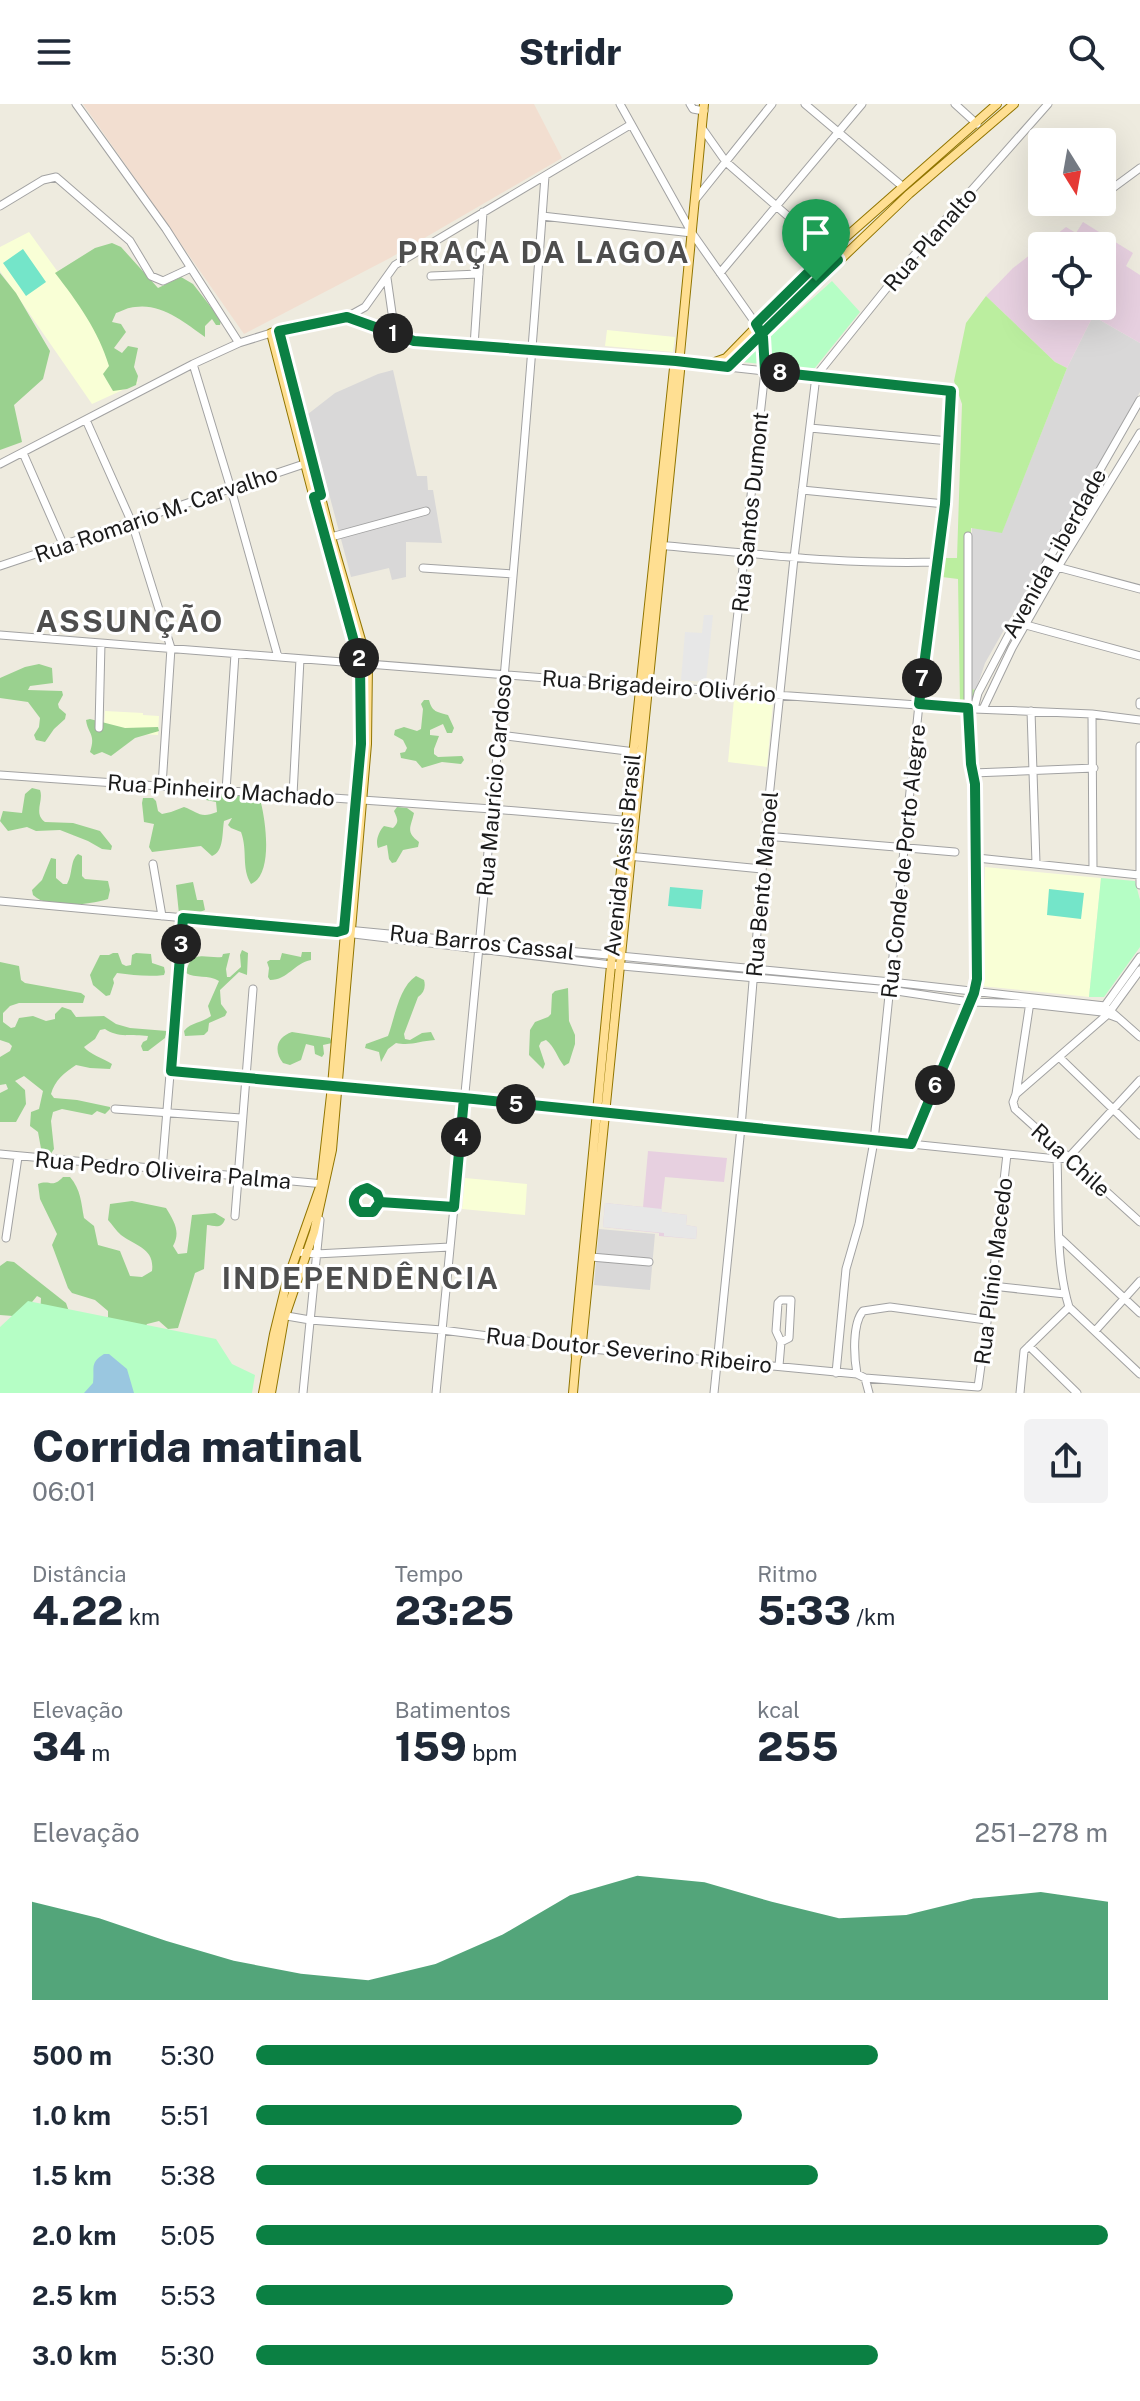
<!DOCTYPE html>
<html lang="pt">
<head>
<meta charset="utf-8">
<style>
  :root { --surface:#fff; --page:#f2f2f3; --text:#1f2937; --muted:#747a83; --accent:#0b8043 }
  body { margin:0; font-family:"Public Sans",sans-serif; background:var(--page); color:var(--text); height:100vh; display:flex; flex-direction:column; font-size:30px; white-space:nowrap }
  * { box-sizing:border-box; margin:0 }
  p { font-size:26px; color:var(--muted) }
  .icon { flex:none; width:44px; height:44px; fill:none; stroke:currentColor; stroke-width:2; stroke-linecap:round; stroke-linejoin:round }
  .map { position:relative; height:1289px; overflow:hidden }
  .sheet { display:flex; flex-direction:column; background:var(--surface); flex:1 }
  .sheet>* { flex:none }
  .needle { width:52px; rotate:169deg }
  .tools { position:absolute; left:1028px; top:24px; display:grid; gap:16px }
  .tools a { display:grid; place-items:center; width:88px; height:88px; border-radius:8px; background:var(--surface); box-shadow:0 8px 32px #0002; font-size:40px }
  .pin { position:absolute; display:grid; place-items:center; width:68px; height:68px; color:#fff; margin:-82px -34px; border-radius:50% 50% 50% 0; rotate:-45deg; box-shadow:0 0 8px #0007 }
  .pin .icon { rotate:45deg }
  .km { position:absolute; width:40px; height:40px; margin:-20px; border-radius:50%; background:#222; color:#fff; font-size:22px; line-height:40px; text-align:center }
  .round { display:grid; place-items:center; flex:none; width:84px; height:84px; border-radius:8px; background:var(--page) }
  .headline { display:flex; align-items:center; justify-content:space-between; height:136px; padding:0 32px }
  h1 { font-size:44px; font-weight:800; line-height:60px }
  .stats { display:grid; grid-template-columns:repeat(3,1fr); gap:12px; height:136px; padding:8px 32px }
  .stats div { display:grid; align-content:center }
  .stats b { font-size:40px; font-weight:800 }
  .stats small { font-size:22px; font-weight:400 }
  .stats p { font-size:22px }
  .chart { height:224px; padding:16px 32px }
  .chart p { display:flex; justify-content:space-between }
  .chart svg { width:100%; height:144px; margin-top:8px; fill:var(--accent); opacity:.7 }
  ul { padding:0 32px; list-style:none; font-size:26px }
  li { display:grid; grid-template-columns:128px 96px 1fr; align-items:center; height:60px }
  li i { height:20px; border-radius:10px; background:var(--accent) }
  header { display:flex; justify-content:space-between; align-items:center; height:104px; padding:0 32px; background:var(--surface); font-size:36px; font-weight:800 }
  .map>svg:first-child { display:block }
  .residential { fill:#d9d8d8 }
  .industrial { fill:#e7d0e0; fill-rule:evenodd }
  .education { fill:#f9ffd6 }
  .military { fill:#f2ded0 }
  .grass { fill:#bbee9f }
  .forest { fill:#9ad18f }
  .park { fill:#b5fec5 }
  .pitch { fill:#74e5c9 }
  .parking { fill:#e7e7e7 }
  .water { fill:#9ac7e0 }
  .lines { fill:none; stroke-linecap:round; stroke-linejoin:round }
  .minor-casing { stroke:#a2a2a2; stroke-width:9 }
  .major-casing { stroke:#917500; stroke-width:10 }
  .minor { stroke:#fff; stroke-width:7 }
  .major { stroke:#ffdf92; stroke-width:8 }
  .route-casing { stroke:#fff; stroke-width:16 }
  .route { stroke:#0b8043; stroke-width:10 }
  .labels { text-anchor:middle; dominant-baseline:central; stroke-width:6; stroke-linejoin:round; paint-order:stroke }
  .street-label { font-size:22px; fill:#1b1b1b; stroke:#fff }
  .district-label { font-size:30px; font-weight:bold; letter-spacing:2px; fill:#4e4e4e; stroke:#fff }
</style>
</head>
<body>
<header><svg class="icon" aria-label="menu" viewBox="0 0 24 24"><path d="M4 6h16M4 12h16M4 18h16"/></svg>Stridr<svg class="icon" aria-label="search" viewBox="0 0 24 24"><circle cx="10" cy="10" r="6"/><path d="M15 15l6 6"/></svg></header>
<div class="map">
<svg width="1140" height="1289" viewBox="0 0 1140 1289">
  <rect width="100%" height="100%" fill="#eeebdf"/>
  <path class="residential" d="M1093 212 1140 239V288L985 559 976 586 971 585 972 424 1002 428 1067 264Z
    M393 266 417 372H427L428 386H433L442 439 406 438V473L392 476 389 464 351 473 308 310 335 289 378 270Z
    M599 1125 655 1130 650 1186 594 1181Z"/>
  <path class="industrial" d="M1083 118 1133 149 1126 162 1140 171V239L1093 212 1067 264 1055 258 986 192 1013 164 1066 123 1076 129ZM1042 142H1102V202H1042Z
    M648 1047 727 1054 724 1078 665 1073 661 1108 687 1111 686 1121 697 1123 696 1135 659 1132V1129L603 1123 605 1099 643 1103Z"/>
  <path class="education" d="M29 128 138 279 92 300 0 167V143Z
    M607 226 675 233 673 248 605 242Z
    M734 595 773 598 767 663 728 658Z
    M105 607 143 609V611L159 612 158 631 104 628Z
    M985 763 1101 774 1089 893 981 882Z
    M465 1074 527 1080 525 1111 462 1105Z"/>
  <path class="military" d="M83 0H534L562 54 390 154 244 230Z"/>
  <path class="grass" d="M986 192 1055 258 1067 264 1002 429 971 424V585L976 586 972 600H960L958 475 942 473 944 454H957L962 300 954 277 966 219Z"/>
  <path class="forest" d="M112 139 121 143 158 184 181 173 193 180 221 216 220 221H216L212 215 205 222V233C185 219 162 199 135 203 129 203 122 207 116 209L112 218 121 220 126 228 114 244 122 249 128 242 138 244 134 263 138 272 136 281 127 285 113 287 103 270 109 262C99 228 77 197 55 169L95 144Z
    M0 169 16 189 50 247 43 275 14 301 22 338 0 346Z
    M39 560 52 564 53 579 30 582 28 586 62 587 63 591 58 600 59 604 66 610 65 615 54 625 45 638 36 636 34 631 39 623 40 614 28 598 0 594V574L25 563Z
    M424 596H429C432 608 437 608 448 611L454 624 452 629H447L443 620 430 626V631L439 632 434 645V650L438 653 462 652 464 656 461 660 442 658 422 664 416 657 401 654 400 649 405 648 407 644 403 636 394 631 395 626 404 623 417 627 421 625 423 605 421 600Z
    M90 615 125 624 158 623 159 627 135 634 111 652 102 648 94 651 90 648C96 629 88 631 86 616Z
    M32 684 40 686C44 697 33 709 45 718L73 719 100 727 112 742 111 746 102 745 88 737 60 726 36 727 27 723 8 727 0 717 3 707 22 709 25 690Z
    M212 689 250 692 261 699C266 719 273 771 251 780 241 763 248 747 241 728L231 724 228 721 232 714 224 717C222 729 224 748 212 752L201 742 152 748 149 743 154 720 144 718 142 699 143 694H153L156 697 158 707 162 710 171 708 184 703C198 708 200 715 217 708L216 698 206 696V690Z
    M397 703 407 704 414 709C411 723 405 728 419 738L418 743 403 746 396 758 392 759 389 755 387 741 378 744C375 737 379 727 384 722L393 724C400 718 397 714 394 707Z
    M78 750 82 752V772L85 775 108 777 110 786 108 795C88 801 49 806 33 791L32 786 42 776 51 754 56 755V774L63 780H67C73 770 70 756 78 750Z
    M193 778 197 796H203L205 806 193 811 179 810 176 781Z
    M242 846 248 849 247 871 239 868 220 886 221 900 227 908 225 912 209 919 208 927 204 931 185 932 184 927C191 918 202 919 211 912L208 902 219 877C209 870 195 875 186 869 191 844 206 855 222 853L223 850 230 849 226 865 227 873H230L241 863 240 851Z
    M302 848H311V856C294 859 288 876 270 876L268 873 269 864 267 858 270 856H280L282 849 301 853Z
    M113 849H118L122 860 126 862 131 861 132 851 136 849 151 850 152 859 164 863 165 868 164 871C148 873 133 871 117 869L113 875 114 879 110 891 106 892 93 881 90 871 100 851H109Z
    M0 858 19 862 21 876 25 879 81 889 85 892 83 899H19L10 902 3 909V918L11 924 15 923 19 914 33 912 46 917 55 915V910L62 903 71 906 76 913 104 912 116 920 130 924 167 927 165 934 148 947H143L141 942 143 938 147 936 148 932C133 930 117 934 105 925L100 926 95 935 84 943C88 949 104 955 112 960L110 965 90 964 76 961C64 969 55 976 51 990L54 994 77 996 110 1003V1005L105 1010 97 1007 92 1011 62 1005 53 1008 51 1017 54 1045 50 1051 42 1050 38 1028 30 1022 31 1008 39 1005 43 987 24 972 15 977 25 986 26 1000 16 1018H0V989L8 985 6 980 0 981V953L10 947 12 942 9 939 0 936Z
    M416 872 424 876C426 883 424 889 418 893L404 930 405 935 410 936 422 929 431 928 435 936C419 937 411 942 396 939L388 945 381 958 379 948 365 944 366 940 388 932C395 913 399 883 416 872Z
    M568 884 569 917 575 931V940L569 959 564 962C557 953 555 943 546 936L541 938 539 942 545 960 543 965 529 951 530 926 535 918 548 913 551 910 552 890 555 887Z
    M292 928 330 934 332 939 323 941 324 950 322 953 315 950 314 942 306 940 301 956 290 961 283 959C273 946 277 933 292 928Z
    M63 1073H70C81 1086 81 1098 84 1114L94 1122 98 1141 120 1147 130 1172 142 1173 152 1167C155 1144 135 1142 121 1131 116 1127 112 1120 108 1116L110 1100 132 1097 166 1104C174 1117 181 1128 173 1142L178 1150 187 1149 192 1111 215 1109 225 1115C222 1125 215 1122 207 1121L204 1165 195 1169 178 1224 168 1225 159 1217 147 1220 137 1235 118 1233 108 1242 94 1241 86 1246 92 1263 81 1289H0V1250L20 1251 26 1239 16 1233 13 1212 0 1211V1162L7 1157 14 1158 66 1199 73 1219 63 1226 52 1224 40 1212 41 1194 37 1192 32 1198 37 1226 52 1238 77 1240 83 1235 85 1220 89 1214 108 1213V1207L95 1196 72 1189 68 1184 52 1141 57 1130 40 1095 38 1080C50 1075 52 1085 63 1073Z"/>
  <path class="park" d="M832 177 860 208 814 265 742 258Z
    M1101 774 1135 777 1140 796V843L1104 893H1089Z
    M28 1197 216 1235 232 1260 255 1271 252 1289H0V1223Z"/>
  <path class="pitch" d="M23 145 46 178 26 192 3 159Z
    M670 783 703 786 701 805 668 802Z
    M1049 785 1084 789 1081 815 1047 811Z"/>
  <path class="parking" d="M704 511H713L706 578 681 576 685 528 702 529Z
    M605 1099 662 1105V1108L687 1111 686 1121 697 1123 696 1135 664 1132V1129L603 1123Z"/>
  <path class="water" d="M104 1250H109L127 1265 134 1289H84L93 1279C95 1264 89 1259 104 1250Z"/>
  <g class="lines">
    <defs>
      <path id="minor" d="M76 0 166 125 239 239
        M620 0 692 129 756 220 763 233 765 267 729 588
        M690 0 693 5 704 7
        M805 0 902 82
        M955 0 977 20
        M702 24 726 58 838 156
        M1102 92 1140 64
        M695 96 772 0
        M0 102 43 76 56 73 130 137 151 172 163 177 191 164
        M1087 103 1094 98
        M542 112 692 129
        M720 169 862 0
        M431 172 479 170
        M387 174 395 230
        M347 213 365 203 395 161 630 21
        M474 242 483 108
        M193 260 231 385 278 553
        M728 263 951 287 945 400 919 600 874 1037 859 1120 846 1165 836 1269
        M816 272 902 165 1048 0
        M86 316 132 419 171 544 162 682
        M810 324 949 337
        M23 349 63 440
        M0 360 193 260 239 239 271 229
        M802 386 945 400
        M331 433 426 407
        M657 441C750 449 843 461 937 458
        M1046 460 1140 485
        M0 462 310 358
        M423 464 513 470
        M1026 521 1140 552
        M0 531 648 582 974 605 1092 610 1140 616
        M1140 598V601
        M974 605 978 589 1046 460 1140 296
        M983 605 1012 544 1061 458 1140 329
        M1031 607 1036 759
        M1092 610 1093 765
        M99 624 101 539
        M499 631 635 648
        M1140 642V781
        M973 669 1094 664
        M0 671 492 705 634 717
        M226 687 235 550
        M293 691 300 555
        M765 732 955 748
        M628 752 762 765
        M977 754 1139 771
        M153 760 162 812
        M0 797 337 828 611 861 890 886 970 898 1030 900 1102 908 1118 914
        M347 826 891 878 1105 902 1140 933
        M1030 898 1016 990 1013 998 1015 1005 1140 1118
        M1104 903 1140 853
        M1059 953 1140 1031
        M171 967 464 994 1057 1055 1068 1054 1140 976
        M1016 990 1108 910 1140 866
        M115 1005 241 1014
        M911 1040 974 889 977 875 975 680 971 660 968 604V432
        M0 1050 324 1080
        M1057 1055C1059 1103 1055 1157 1069 1203L1140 1270
        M162 1066 183 814
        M354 1097a13 13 0 1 1 26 0a13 13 0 1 1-26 0Z
        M380 1098 454 1103
        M235 1112 253 885
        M6 1134 18 1053
        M1060 1134 1140 1209
        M298 1148 316 1150 450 1143
        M591 1153 649 1158
        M992 1182 1065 1190
        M281 1211 310 1216 442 1226 581 1244 857 1270 865 1274 978 1283 992 1182 1007 1050
        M1095 1227 1140 1177
        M1029 1242 1077 1289
        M779 1262 781 1238 776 1227 778 1199 781 1196H791L789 1234 781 1238
        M857 1270C854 1253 852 1220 863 1207L890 1203 986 1216
        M865 1274 869 1289
        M303 1289 320 1116
        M436 1289C475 884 516 478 545 72
        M714 1289 741 1023 765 732 794 454 816 272
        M1020 1289 1024 1247 1069 1203"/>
      <path id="major" d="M712 259 726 254 829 148 997 0
        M576 1255 582 1238 681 257 680 250 704 0
        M263 1289 274 1230 287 1177 321 1080 332 982 361 640 360 559 334 471 271 229 347 213 414 237 676 257 728 263 909 90 1014 0
        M271 1289 284 1215 314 1128 332 1046 367 640 368 560 331 433 279 227
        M573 1289 576 1255 575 1237 612 851 674 264 678 254"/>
    </defs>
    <use href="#minor" class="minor-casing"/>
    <use href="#major" class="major-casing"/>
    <use href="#minor" class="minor"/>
    <use href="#major" class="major"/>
  </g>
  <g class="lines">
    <defs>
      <path id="route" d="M816 177 728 263 676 257 414 237 347 213 279 227 321 391 314 393 360 559 361 640 344 826 337 828 183 814 171 967 464 994 454 1103 380 1098 373 1108H360C349 1099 354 1087 367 1084L377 1090 380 1098 454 1103 464 994 911 1040 974 889 977 875 975 680 971 660 968 604 919 600 945 400 951 287 765 267 763 233 756 220 829 148 838 156 816 177"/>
    </defs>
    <use href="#route" class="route-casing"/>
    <use href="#route" class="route"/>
  </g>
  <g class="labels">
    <g class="street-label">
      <text transform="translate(930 135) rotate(-49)">Rua Planalto</text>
      <text transform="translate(750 408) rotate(-84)">Rua Santos Dumont</text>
      <text transform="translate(156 410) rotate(-19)">Rua Romario M. Carvalho</text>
      <text transform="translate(1054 449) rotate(-61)">Avenida Liberdade</text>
      <text transform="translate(659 582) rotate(4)">Rua Brigadeiro Olivério</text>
      <text transform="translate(494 681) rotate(-85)">Rua Maurício Cardoso</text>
      <text transform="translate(221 686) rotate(4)">Rua Pinheiro Machado</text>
      <text transform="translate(622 751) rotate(-84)">Avenida Assis Brasil</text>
      <text transform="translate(903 757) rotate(-84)">Rua Conde de Porto Alegre</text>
      <text transform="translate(762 780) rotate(-85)">Rua Bento Manoel</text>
      <text transform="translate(482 838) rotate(6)">Rua Barros Cassal</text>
      <text transform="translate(1071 1056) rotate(42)">Rua Chile</text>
      <text transform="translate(163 1066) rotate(5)">Rua Pedro Oliveira Palma</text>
      <text transform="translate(993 1167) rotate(-83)">Rua Plínio Macedo</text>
      <text transform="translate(629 1246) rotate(6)">Rua Doutor Severino Ribeiro</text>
    </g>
    <g class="district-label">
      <text x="544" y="148">PRAÇA DA LAGOA</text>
      <text x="130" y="517">ASSUNÇÃO</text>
      <text x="361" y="1174">INDEPENDÊNCIA</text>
    </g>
  </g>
</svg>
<div class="tools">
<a><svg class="needle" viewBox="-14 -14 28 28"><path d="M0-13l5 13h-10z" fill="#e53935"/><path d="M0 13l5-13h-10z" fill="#747a83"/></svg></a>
<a><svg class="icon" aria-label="locate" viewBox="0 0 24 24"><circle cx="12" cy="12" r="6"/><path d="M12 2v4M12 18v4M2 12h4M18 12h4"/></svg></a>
</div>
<div class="pin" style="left:816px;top:177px;background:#1e9e55"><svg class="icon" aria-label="arrive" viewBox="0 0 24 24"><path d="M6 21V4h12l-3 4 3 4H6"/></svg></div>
<b class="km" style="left:393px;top:229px">1</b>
<b class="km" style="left:359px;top:554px">2</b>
<b class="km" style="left:181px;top:840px">3</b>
<b class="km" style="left:461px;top:1033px">4</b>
<b class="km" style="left:516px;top:1000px">5</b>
<b class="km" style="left:935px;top:981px">6</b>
<b class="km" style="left:922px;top:574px">7</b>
<b class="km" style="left:780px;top:268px">8</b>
</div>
<section class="sheet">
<div class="headline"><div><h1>Corrida matinal</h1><p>06:01</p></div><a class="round"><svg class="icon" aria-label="share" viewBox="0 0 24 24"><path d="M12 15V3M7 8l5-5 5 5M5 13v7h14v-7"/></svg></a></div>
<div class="stats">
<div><p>Distância</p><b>4.22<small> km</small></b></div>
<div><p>Tempo</p><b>23:25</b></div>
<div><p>Ritmo</p><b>5:33<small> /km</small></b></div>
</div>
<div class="stats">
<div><p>Elevação</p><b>34<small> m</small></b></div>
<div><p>Batimentos</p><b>159<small> bpm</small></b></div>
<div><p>kcal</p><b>255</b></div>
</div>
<div class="chart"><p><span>Elevação</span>251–278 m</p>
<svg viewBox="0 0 160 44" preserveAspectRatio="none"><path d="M0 44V14L10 19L20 26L30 32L40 36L50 38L60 33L70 24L80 12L90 6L100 8L110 14L120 19L130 18L140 13L150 11L160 14V44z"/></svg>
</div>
<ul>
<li><b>500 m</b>5:30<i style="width:73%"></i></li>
<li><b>1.0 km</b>5:51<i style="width:57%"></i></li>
<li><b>1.5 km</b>5:38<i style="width:66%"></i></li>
<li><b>2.0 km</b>5:05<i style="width:100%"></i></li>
<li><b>2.5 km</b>5:53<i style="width:56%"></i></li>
<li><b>3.0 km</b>5:30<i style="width:73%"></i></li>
</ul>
</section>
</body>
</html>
